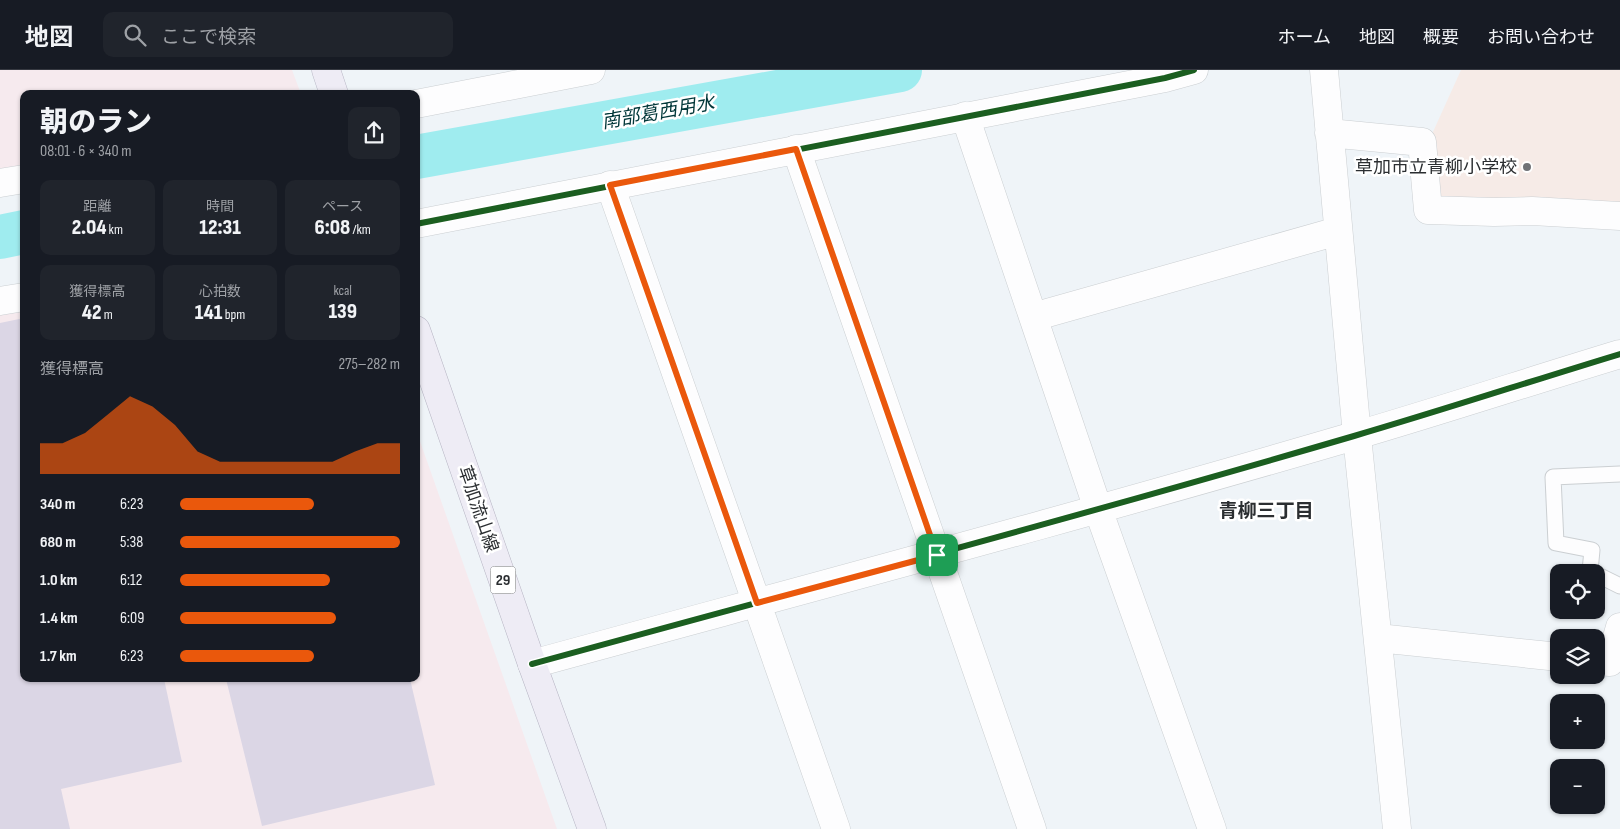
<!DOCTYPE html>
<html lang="ja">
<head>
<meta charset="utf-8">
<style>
  :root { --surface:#171b24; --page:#20242c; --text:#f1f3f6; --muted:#9ea1a6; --line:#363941; --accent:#ea580c }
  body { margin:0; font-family:"Sofia Sans Condensed","Noto Sans JP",sans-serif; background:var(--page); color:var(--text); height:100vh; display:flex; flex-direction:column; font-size:19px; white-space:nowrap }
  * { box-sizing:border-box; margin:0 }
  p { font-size:16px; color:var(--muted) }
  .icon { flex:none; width:28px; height:28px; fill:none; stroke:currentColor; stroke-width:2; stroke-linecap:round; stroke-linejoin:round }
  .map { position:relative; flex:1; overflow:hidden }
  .drawer { position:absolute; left:20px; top:20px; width:400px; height:592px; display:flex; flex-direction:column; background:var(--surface); border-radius:10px; box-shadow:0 1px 4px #0004 }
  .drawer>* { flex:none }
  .tools { position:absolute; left:1550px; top:494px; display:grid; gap:10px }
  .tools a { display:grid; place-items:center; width:55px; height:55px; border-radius:10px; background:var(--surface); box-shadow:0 1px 4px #0004; font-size:25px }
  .pin { position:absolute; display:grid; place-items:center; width:42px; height:42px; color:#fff; margin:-21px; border-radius:10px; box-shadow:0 2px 8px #0006 }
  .round { display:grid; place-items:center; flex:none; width:52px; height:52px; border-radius:10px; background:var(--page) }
  .headline { display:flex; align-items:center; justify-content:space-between; height:85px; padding:0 20px }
  h1 { font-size:28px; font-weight:800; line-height:38px }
  .metrics { display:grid; grid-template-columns:repeat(3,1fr); gap:8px; height:85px; padding:5px 20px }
  .metrics div { display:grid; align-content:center; border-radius:10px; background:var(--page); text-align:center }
  .metrics b { font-size:21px; font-weight:800 }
  .metrics small { font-size:14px; font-weight:400 }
  .metrics p { font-size:14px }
  .chart { height:140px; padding:10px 20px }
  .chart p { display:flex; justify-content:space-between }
  .chart svg { width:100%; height:90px; margin-top:5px; fill:var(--accent); opacity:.7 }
  ul { padding:0 20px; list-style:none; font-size:16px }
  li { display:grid; grid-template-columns:80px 60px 1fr; align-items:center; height:38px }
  li i { height:12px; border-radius:6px; background:var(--accent) }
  header { display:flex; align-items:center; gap:30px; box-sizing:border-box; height:70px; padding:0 25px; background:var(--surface); border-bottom:1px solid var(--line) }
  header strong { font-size:24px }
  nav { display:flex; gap:28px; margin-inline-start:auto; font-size:18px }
  .search { width:350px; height:45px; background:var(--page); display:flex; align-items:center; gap:12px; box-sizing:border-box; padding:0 18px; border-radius:10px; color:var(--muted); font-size:19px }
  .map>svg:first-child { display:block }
  .industrial { fill:#f6eaee }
  .education { fill:#f6ebe7 }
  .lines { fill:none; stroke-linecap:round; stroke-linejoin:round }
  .river { stroke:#9fecef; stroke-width:44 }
  .building { fill:#dbd6e5 }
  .service-casing { stroke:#cbcfd2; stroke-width:17 }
  .minor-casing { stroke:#cbcfd2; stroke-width:29 }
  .tertiary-casing { stroke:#cbcfd2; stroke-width:29 }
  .primary-casing { stroke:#b6b4c3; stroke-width:29 }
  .service { stroke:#fdfdfe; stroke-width:15 }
  .minor { stroke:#fdfdfe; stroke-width:28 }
  .tertiary { stroke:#fdfdfe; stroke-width:28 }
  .primary { stroke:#eeecf5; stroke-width:28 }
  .cycleway-casing { stroke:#fff; stroke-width:9 }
  .cycleway { stroke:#1b5e20; stroke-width:6 }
  .route-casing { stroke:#fff; stroke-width:10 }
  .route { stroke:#ea580c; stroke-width:6 }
  .poi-dot { fill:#707377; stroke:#fff; stroke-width:2 }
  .labels { text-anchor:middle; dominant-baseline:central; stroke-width:5; stroke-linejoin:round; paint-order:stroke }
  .shield { fill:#fff; stroke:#6b6d6f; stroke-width:1 }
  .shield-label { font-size:16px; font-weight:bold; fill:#2b2e31 }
  .poi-label { font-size:18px; fill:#2b2e31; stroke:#fff; text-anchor:end }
  .street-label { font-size:18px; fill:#2b2e31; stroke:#fff }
  .water-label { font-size:19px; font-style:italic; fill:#02383a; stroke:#fff }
  .neighbourhood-label { font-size:19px; font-weight:bold; fill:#2b2e31; stroke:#fff }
</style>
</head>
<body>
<header>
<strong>地図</strong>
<div class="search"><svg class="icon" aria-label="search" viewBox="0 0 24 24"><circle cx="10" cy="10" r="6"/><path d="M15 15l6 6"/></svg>ここで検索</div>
<nav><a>ホーム</a><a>地図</a><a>概要</a><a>お問い合わせ</a></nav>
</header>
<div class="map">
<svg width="1620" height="759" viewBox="0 0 1620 759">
  <rect width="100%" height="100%" fill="#eff4f8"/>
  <path class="industrial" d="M0 0H292L301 24H24V95L0 100Z
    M24 241V609H416V360L557 759H0V245Z"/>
  <path class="education" d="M1461 0H1620V137L1434 132 1432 64Z"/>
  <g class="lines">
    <path class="river" d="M416 87 900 0
      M0 167 24 162"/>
  </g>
  <path class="building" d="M24 248V609H164L182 692 61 719 70 759H0V253Z
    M226 609H410L435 715 262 756Z"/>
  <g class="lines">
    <defs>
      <path id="service" d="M1593 502 1590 501 1592 480 1556 473 1553 407 1620 404
        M1596 504 1620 516"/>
      <path id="minor" d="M1324 0 1357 366 1397 759
        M416 34 591 0
        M965 46 1098 439 1212 759
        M1329 63 1422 72 1428 140 1494 142 1532 141 1620 146
        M796 79 1032 759
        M0 113 24 109
        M610 115 836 759
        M0 231 24 227
        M1033 247 1338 161
        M1378 568 1559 587
        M1596 591 1610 592 1620 557
        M532 594C806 519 1081 446 1354 366 1443 340 1531 311 1620 284"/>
      <path id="tertiary" d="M416 154 1165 8 1194 0"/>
      <path id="primary" d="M326 0 334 24
        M416 260 532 594 592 759"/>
    </defs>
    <use href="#service" class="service-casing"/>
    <use href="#minor" class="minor-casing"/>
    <use href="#tertiary" class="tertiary-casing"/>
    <use href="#primary" class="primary-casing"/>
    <use href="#service" class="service"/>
    <use href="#minor" class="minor"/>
    <use href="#tertiary" class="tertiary"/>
    <use href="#primary" class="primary"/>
    <defs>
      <path id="cycleway" d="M416 154 1165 8 1194 0
        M532 594C806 519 1081 446 1354 366 1443 340 1531 311 1620 284"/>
    </defs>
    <use href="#cycleway" class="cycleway-casing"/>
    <use href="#cycleway" class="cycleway"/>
  </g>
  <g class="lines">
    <defs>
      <path id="route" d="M796 79 937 485 757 533 610 115Z"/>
    </defs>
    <use href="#route" class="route-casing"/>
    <use href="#route" class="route"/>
  </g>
  <circle class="poi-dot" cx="1527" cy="97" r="5"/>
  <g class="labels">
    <rect class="shield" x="490.5" y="496.5" width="25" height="27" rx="4"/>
    <g class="shield-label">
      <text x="503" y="510">29</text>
    </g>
    <g class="poi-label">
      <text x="1517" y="97">草加市立青柳小学校</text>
    </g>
    <g class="street-label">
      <text transform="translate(478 439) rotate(71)">草加流山線</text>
    </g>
    <g class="water-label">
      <text transform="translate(658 43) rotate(-10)">南部葛西用水</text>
    </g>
    <g class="neighbourhood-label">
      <text x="1266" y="441">青柳三丁目</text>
    </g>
  </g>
</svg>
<div class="tools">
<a><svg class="icon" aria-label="locate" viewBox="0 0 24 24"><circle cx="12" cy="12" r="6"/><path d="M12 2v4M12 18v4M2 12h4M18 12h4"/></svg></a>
<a><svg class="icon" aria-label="layers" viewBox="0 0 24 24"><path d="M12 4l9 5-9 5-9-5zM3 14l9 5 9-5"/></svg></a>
<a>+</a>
<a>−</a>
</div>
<div class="pin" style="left:937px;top:485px;background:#1e9e55"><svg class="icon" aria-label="arrive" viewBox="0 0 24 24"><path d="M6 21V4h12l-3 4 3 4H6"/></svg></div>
<section class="drawer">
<div class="headline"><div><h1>朝のラン</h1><p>08:01 · 6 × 340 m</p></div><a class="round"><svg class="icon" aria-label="share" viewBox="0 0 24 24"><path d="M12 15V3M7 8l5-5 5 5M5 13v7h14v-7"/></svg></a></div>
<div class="metrics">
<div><p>距離</p><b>2.04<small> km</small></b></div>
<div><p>時間</p><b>12:31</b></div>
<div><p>ペース</p><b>6:08<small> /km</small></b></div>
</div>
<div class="metrics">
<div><p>獲得標高</p><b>42<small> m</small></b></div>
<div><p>心拍数</p><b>141<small> bpm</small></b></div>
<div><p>kcal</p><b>139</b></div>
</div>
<div class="chart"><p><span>獲得標高</span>275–282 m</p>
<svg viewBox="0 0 160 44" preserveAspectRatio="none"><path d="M0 44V29L10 29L20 24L30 15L40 6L50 11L60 20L70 33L80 38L90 38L100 38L110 38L120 38L130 38L140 33L150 29L160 29V44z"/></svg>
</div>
<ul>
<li><b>340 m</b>6:23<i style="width:61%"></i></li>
<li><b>680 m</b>5:38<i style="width:100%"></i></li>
<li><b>1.0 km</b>6:12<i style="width:68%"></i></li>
<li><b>1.4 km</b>6:09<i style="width:71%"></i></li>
<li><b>1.7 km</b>6:23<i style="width:61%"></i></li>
</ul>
</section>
</div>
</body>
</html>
